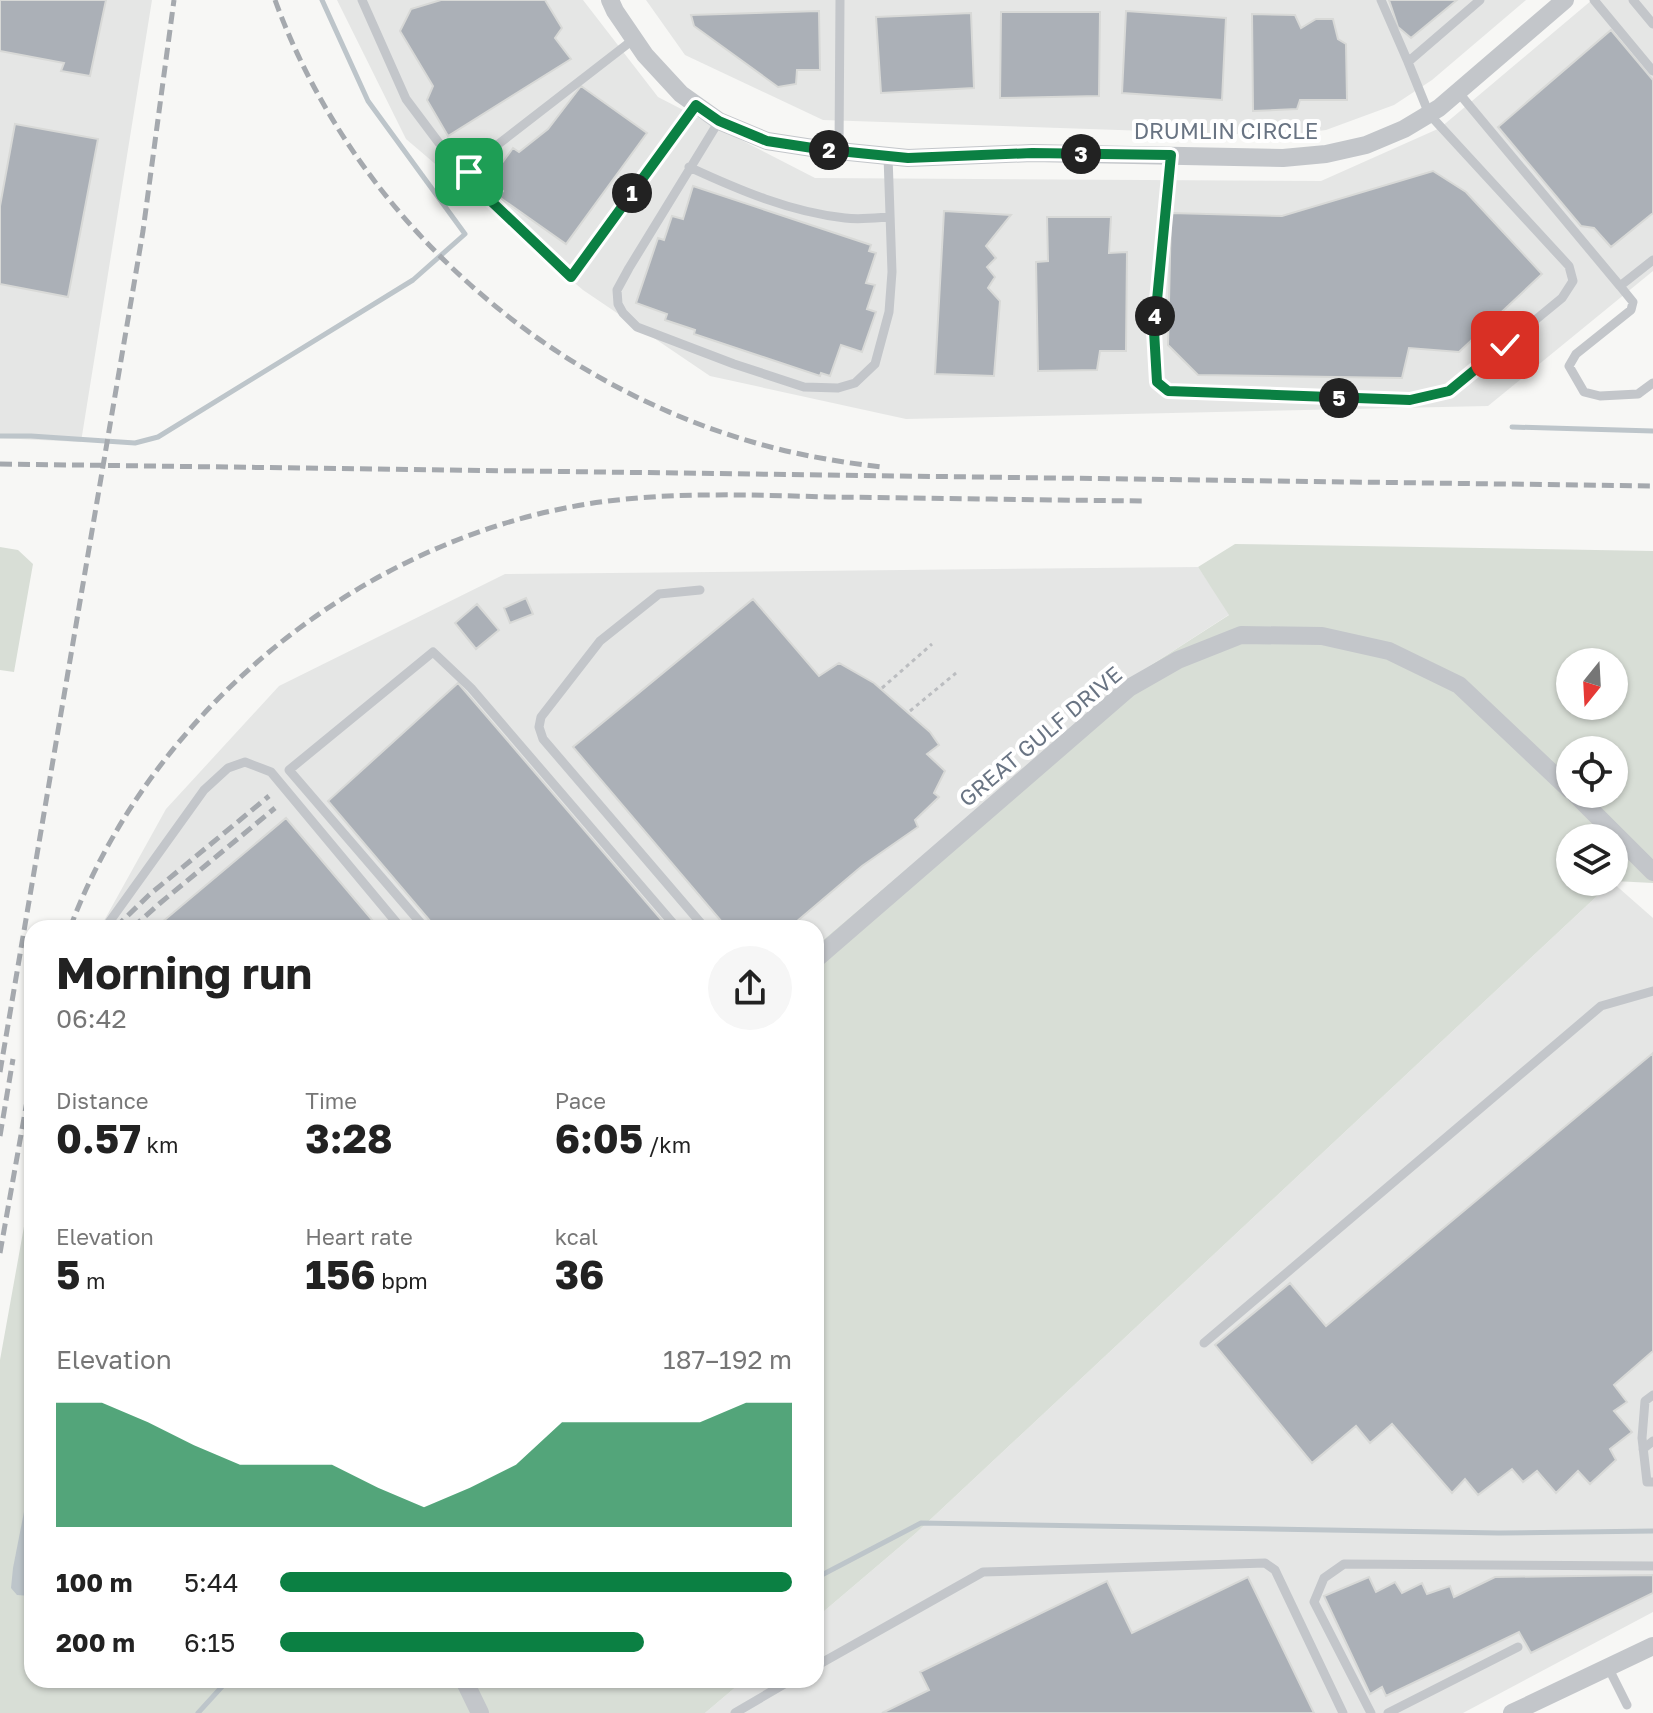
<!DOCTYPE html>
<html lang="en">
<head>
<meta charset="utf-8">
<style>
  :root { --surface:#fff; --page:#f6f6f6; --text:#222; --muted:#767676; --accent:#0b8043 }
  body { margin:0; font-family:"Golos Text",sans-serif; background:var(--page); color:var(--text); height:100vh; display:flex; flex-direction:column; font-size:30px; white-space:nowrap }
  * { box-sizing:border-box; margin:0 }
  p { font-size:26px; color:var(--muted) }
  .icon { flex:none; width:44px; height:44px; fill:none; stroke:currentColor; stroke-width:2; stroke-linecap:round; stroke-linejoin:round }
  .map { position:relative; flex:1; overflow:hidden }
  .panel { position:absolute; left:24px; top:920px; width:800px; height:768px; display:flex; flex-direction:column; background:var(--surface); border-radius:24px; box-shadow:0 2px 6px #0004 }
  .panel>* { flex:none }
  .needle { width:52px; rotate:198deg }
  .tools { position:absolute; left:1556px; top:648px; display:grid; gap:16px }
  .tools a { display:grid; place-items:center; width:72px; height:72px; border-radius:50%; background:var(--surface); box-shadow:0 2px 6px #0004; font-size:40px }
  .pin { position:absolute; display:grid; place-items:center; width:68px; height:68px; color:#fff; margin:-34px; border-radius:16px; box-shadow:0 4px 12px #0006 }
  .km { position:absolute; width:40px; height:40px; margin:-20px; border-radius:50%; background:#222; color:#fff; font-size:22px; line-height:40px; text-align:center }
  .round { display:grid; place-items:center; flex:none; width:84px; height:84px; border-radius:42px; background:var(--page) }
  .summary { display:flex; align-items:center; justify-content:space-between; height:136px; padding:0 32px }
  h1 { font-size:44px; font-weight:700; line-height:60px }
  .metrics { display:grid; grid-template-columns:repeat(3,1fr); gap:12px; height:136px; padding:8px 32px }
  .metrics div { display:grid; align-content:center }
  .metrics b { font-size:40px; font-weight:700 }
  .metrics small { font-size:22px; font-weight:400 }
  .metrics p { font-size:22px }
  .chart { height:224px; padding:16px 32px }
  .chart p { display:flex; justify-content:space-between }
  .chart svg { width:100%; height:144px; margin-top:8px; fill:var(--accent); opacity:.7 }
  ul { padding:0 32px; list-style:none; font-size:26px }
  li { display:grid; grid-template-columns:128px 96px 1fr; align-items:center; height:60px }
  li i { height:20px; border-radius:10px; background:var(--accent) }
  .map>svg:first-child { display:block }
  .built { fill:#e5e6e5 }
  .green { fill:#d8ded6; fill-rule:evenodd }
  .water { fill:#bdc5ca }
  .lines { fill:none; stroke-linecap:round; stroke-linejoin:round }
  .stream { stroke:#bdc5ca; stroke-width:5 }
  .building { fill:#abb0b7; stroke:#d8d9d7; stroke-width:2 }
  .path { stroke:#bbbdc0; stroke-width:3; stroke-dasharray:4 4; stroke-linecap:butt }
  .service { stroke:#c3c6ca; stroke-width:9 }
  .minor { stroke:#c3c6ca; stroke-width:18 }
  .rail { stroke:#a5a9ae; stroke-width:5; stroke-dasharray:12 6; stroke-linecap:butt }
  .route-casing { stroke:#fff; stroke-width:16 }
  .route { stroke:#0b8043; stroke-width:10 }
  .labels { text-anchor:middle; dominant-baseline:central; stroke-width:8; stroke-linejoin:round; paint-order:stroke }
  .street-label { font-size:22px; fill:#697483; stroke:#fff }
</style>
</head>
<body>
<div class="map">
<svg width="1653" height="1713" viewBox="0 0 1653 1713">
  <rect width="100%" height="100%" fill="#f7f7f5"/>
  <path class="built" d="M0 0H152L81 442 0 438Z
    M337 0H583L658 97 815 178 1321 181 1440 128 1592 0H1653V271L1488 406 906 419 710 376 583 290 406 139Z
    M646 0H1526L1432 80 1394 105 1326 130 1297 134 1265 135 823 120 685 55Z
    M1198 567 1230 614 1131 678 816 946V928H100L166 809 279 686 505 574Z
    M1612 882 1653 918V1612L1463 1713H705L744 1680H816V1618L916 1533Z"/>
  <path class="green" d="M1235 544 1653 551V883L1614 881V838H1570V882H1612L916 1533 816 1618V946L1131 678 1229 615 1198 567ZM1570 662H1614V706H1570ZM1570 750H1614V794H1570Z
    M0 547 18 550 33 564 14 672 0 670Z
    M32 1182V1680H744L705 1713H0V1360Z"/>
  <path class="water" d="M32 1471V1595L30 1596 17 1595 11 1588 13 1568Z"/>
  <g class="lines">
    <path class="stream" d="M1512 427 1653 431
      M0 436H31L135 443 158 437 413 280 465 234 368 101 322 0
      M816 1578 921 1523 1499 1533 1653 1531
      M198 1713 228 1680"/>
  </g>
  <path class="building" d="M0 0H106L90 76 61 71 64 63 0 51Z
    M441 0H545L562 28 555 38 571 59 448 136 427 100 433 86 400 31 411 9Z
    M1389 0H1457L1411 38 1398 27Z
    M819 11 820 70H797L796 84 778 87 694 26 691 15Z
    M1126 11 1226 18 1222 100 1122 93Z
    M1001 12H1100L1099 96 1000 98Z
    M971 13 974 88 881 93 876 17Z
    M1252 14 1295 15 1301 28 1316 19H1333L1338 39 1346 44 1347 100H1300L1297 109 1253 111Z
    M1611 30 1653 80V213L1611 247 1594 228 1581 226 1498 127Z
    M581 86 647 133 566 244 499 197 503 191 491 178 513 148 519 152 548 129Z
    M15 124 98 139 68 297 0 284V206Z
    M1433 171 1466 192 1542 274 1459 352 1409 348 1402 378 1198 375 1168 345 1171 213 1282 216Z
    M693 186 871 245 869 251 876 253 866 283 875 285 867 309 876 312 862 352 841 345 830 376 821 373 820 376 694 334 695 330 665 320 667 314 636 303 658 238 664 240 672 216 683 219Z
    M944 211 1011 215 986 246 996 258 987 267 995 277 988 288 1000 301 994 376 935 374Z
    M1047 217H1111L1109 253 1127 252 1126 351H1100L1097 370 1038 371 1036 262 1048 261Z
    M526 598 533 614 510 623 504 608Z
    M753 599 819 676 839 663 874 683 930 732 939 745 927 754 945 771 934 793 939 797 915 820 918 827 862 866 789 928H727L573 747Z
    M477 604 499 630 476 649 455 623Z
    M458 683 665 924 660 928H436L328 801Z
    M286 818 379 928H155Z
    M1653 1053V1351L1614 1385 1627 1402 1614 1411 1632 1432 1610 1449 1616 1460 1590 1484 1578 1471 1556 1493 1537 1471 1523 1482 1512 1469 1478 1495 1465 1479 1452 1493 1392 1424 1370 1443 1356 1426 1312 1463 1215 1345 1290 1283 1326 1326Z
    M1653 1575V1593L1531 1653 1519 1632 1386 1696 1382 1687 1370 1694 1324 1596 1369 1577 1376 1592 1395 1582 1402 1593 1422 1583 1427 1594 1450 1586 1454 1597 1495 1577Z
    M1248 1577 1314 1713H882L929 1690 920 1672 1107 1581 1132 1633Z"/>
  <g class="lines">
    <path class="path" d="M882 688 932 644
      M910 711 956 673"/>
    <path class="service" d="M362 0 406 99 439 143
      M1381 0 1408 62 1480 0
      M1594 0 1653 71
      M1633 0 1653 24
      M634 39 483 156 469 172 471 182 571 277 696 105
      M1458 92 1620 286 1653 260
      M719 121 629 268 617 290 618 304 623 313 637 327 734 364 804 387 838 388 855 383 875 364 889 312 892 272 888 156
      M839 151 840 0
      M1171 155 1154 331 1157 382 1168 391 1410 400 1449 391 1562 298 1573 281 1569 266 1429 114 1408 62
      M689 167C739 190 790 212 845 218 859 220 875 218 889 217
      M1620 286 1633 302 1631 310 1576 354 1569 366 1584 392 1600 396 1638 394 1653 383
      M700 590 659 594 600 641 541 717 539 727 543 739 705 928
      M105 928 204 790 228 768 245 762 271 772 401 928
      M425 928 289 770 433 652 471 688 677 928
      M1204 1343 1601 1006 1653 991
      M1653 1395 1645 1401 1642 1438 1647 1482H1653
      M1643 1449 1653 1441
      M816 1666 983 1572 1265 1563 1275 1570 1343 1713
      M1608 1667 1627 1705
      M735 1713 791 1680
      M1371 1713 1314 1602 1324 1578 1344 1564 1653 1566
      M1388 1713 1518 1647"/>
    <path class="minor" d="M610 0 615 11 645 55 681 94 719 121 767 141 819 149 908 158 1032 153 1283 158 1326 154 1366 145 1404 129 1439 108 1565 0
      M1575 794 1653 872
      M816 959 1129 688 1178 660 1241 635 1322 636 1389 651 1459 685 1570 790
      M464 1680 480 1713
      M1512 1713 1653 1646"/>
    <path class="rail" d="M275 0C353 213 538 381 756 443 797 455 839 462 881 467
      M0 464 1653 486
      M70 928C154 704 371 531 608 501 681 492 756 495 829 497 934 498 1040 500 1145 501
      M115 928 149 895 269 796
      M132 928 159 904 275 808
      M0 1072 143 231 174 0
      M0 1136 13 1059
      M0 1253 32 1073"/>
  </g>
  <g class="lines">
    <defs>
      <path id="route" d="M469 172 471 182 571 277 696 105 719 121 767 141 819 149 908 158 1032 153 1171 155 1154 331 1157 382 1168 391 1410 400 1449 391 1505 345"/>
    </defs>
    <use href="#route" class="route-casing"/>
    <use href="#route" class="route"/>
  </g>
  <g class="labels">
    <g class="street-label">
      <text x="1226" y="130">DRUMLIN CIRCLE</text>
      <text transform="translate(1040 736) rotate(-40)">GREAT GULF DRIVE</text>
    </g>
  </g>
</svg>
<div class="tools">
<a><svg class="needle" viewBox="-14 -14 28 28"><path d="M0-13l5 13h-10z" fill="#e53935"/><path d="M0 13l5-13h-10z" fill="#767676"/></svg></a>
<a><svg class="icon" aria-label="locate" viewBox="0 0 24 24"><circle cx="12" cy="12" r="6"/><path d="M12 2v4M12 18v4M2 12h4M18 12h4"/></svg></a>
<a><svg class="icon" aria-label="layers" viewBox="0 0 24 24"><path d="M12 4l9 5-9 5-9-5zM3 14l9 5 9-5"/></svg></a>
</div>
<div class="pin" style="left:469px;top:172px;background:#1e9e55"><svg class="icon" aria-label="arrive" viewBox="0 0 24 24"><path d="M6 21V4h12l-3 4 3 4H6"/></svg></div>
<div class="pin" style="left:1505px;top:345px;background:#d93025"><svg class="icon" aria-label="check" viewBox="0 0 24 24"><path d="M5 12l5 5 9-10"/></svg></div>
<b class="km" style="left:632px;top:193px">1</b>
<b class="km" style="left:829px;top:150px">2</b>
<b class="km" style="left:1081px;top:154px">3</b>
<b class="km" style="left:1155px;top:316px">4</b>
<b class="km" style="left:1339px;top:398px">5</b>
<section class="panel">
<div class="summary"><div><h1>Morning run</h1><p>06:42</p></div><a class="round"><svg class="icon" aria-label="share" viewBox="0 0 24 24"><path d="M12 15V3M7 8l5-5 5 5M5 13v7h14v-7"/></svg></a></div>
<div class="metrics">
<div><p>Distance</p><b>0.57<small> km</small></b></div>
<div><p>Time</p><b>3:28</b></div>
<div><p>Pace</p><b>6:05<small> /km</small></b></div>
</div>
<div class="metrics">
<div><p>Elevation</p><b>5<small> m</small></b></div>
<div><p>Heart rate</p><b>156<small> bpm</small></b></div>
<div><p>kcal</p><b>36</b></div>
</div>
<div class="chart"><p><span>Elevation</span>187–192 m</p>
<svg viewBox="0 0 160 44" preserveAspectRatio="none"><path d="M0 44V6L10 6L20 12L30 19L40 25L50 25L60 25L70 32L80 38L90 32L100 25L110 12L120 12L130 12L140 12L150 6L160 6V44z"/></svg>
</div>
<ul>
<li><b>100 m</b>5:44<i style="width:100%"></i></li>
<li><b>200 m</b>6:15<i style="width:71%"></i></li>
</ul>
</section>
</div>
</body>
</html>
